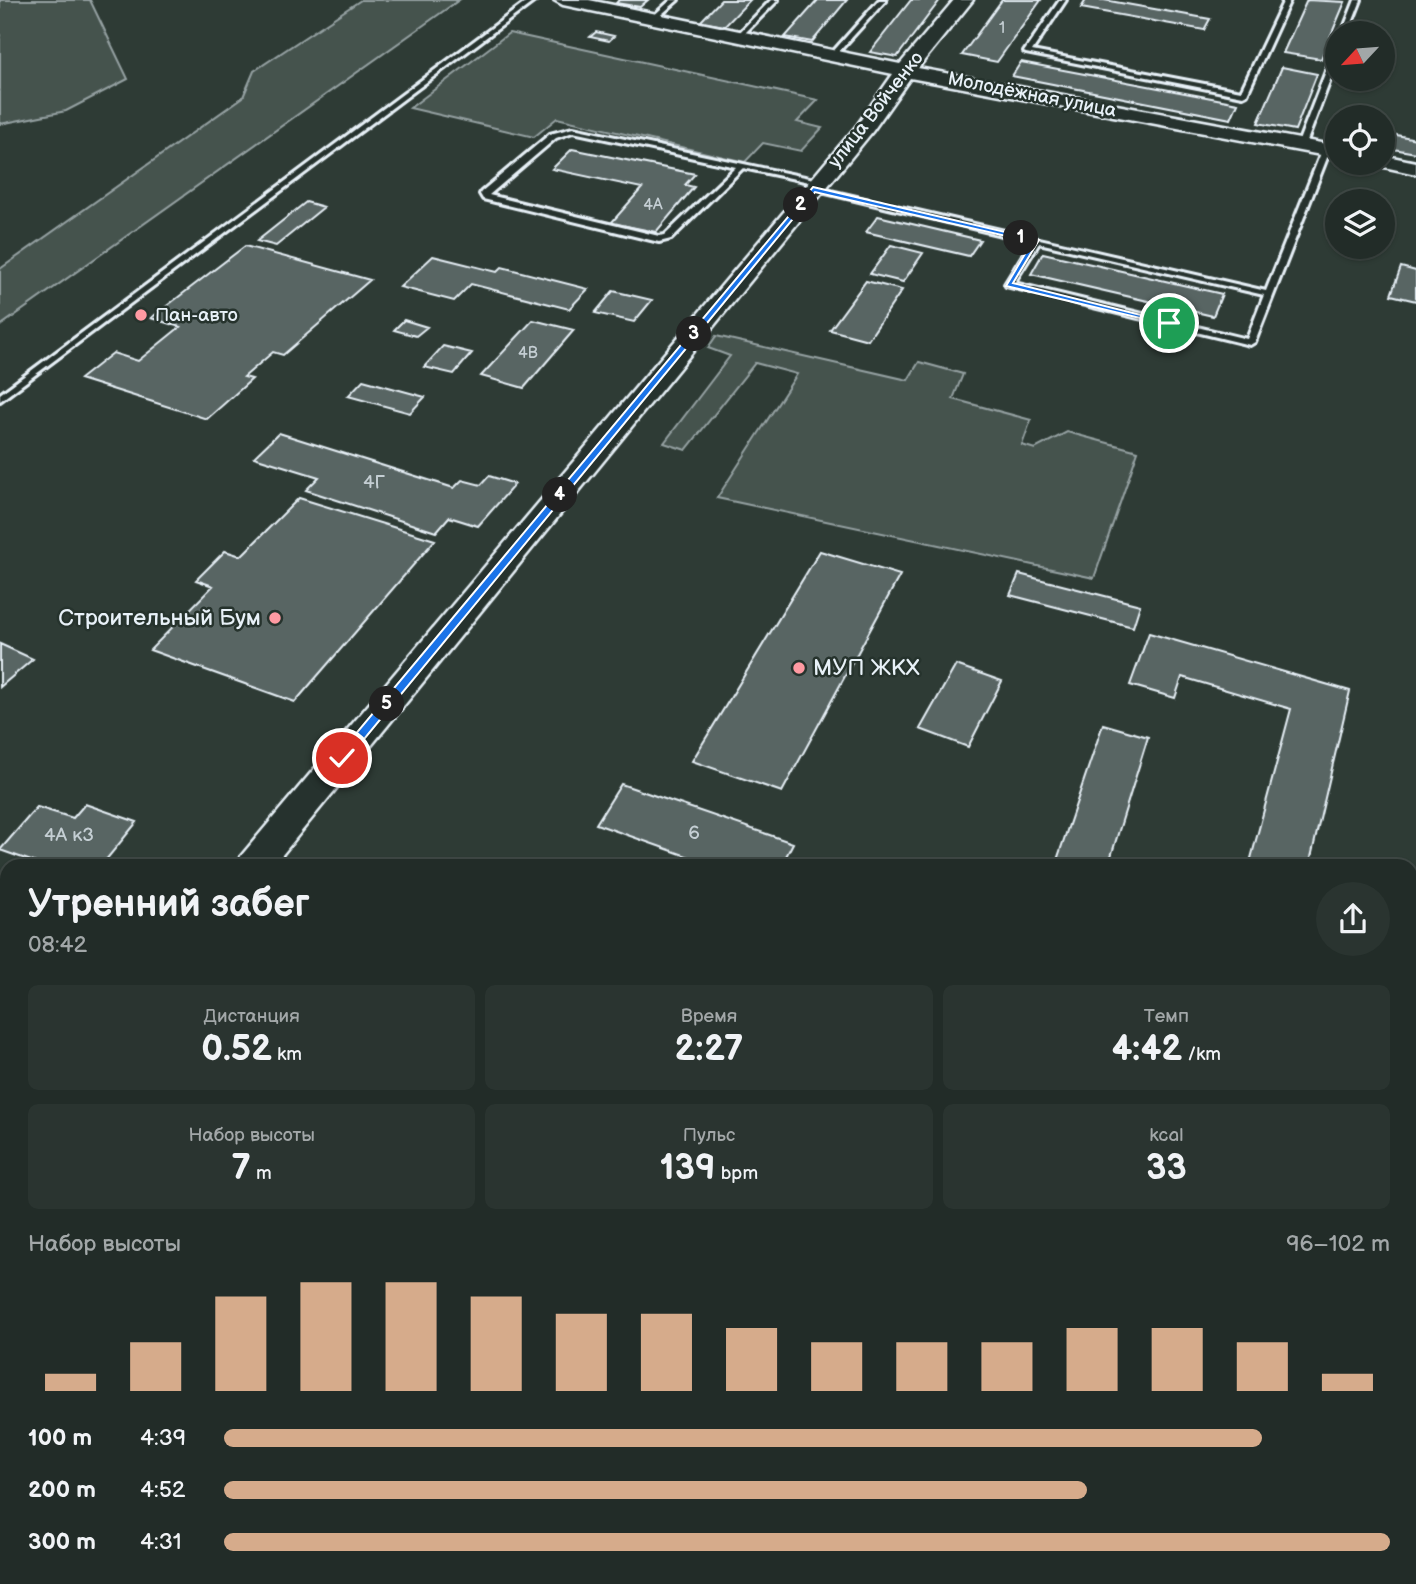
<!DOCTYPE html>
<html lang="ru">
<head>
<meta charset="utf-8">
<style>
  :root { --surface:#222c28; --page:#2a3430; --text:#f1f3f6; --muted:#a2a7a8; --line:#3f4845; --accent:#d6ab8b }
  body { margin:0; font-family:"Balsamiq Sans",sans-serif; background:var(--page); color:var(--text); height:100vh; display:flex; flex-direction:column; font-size:26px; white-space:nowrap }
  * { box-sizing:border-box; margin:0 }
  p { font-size:23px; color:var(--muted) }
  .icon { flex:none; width:38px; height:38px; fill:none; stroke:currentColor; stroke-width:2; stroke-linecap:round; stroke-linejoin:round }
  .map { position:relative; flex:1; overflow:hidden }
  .drawer { position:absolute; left:0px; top:859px; width:1418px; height:726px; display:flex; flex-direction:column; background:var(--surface); border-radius:21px 21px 0 0; box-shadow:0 2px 5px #0004,0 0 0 2px var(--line) }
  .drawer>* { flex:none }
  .needle { width:46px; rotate:244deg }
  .controls { position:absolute; left:1325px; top:21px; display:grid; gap:14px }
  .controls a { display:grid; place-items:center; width:70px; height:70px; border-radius:50%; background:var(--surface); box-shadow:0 2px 5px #0004,0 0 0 2px var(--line); font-size:35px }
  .pin { position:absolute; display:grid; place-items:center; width:60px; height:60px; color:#fff; margin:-30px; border:4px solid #fff; border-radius:50%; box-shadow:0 2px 7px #0007 }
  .km { position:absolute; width:35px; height:35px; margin:-18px; border-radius:50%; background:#222; color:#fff; font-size:19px; line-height:35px; text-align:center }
  .round { display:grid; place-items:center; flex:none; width:74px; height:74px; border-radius:37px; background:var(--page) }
  .summary { display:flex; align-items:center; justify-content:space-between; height:119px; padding:0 28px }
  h1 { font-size:38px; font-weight:700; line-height:52px }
  .figures { display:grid; grid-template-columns:repeat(3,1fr); gap:10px; height:119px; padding:7px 28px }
  .figures div { display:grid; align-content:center; border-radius:10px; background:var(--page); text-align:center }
  .figures b { font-size:35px; font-weight:700 }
  .figures small { font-size:19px; font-weight:400 }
  .figures p { font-size:19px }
  .chart { height:196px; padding:14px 28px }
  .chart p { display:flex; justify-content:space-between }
  .chart svg { width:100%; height:126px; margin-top:7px; stroke:var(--accent); stroke-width:6 }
  ul { padding:0 28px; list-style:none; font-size:23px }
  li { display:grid; grid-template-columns:112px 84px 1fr; align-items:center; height:52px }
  li i { height:18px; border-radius:9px; background:var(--accent) }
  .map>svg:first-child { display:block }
  .green { fill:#45524e; stroke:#96a2a3; stroke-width:2 }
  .building { fill:#596563; stroke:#e8f1f8; stroke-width:2 }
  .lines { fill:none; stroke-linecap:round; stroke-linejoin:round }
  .service-casing { stroke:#e8f1f8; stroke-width:6 }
  .secondary-casing { stroke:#e8f1f8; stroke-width:5 }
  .service { fill:#26332d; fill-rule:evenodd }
  .secondary { fill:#26332d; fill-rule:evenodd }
  .route { fill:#1a73e8; stroke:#fff; stroke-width:2 }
  .poi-dot { fill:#ff9aa2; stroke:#26332d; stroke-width:2.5 }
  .labels { text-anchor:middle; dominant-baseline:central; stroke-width:5; stroke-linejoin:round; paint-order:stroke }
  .far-number-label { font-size:16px; fill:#c4ced3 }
  .far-street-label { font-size:19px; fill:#e8f1f8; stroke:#26332d }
  .far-poi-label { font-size:19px; fill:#e8f1f8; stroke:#26332d; text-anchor:start }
  .number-label { font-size:19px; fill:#c4ced3 }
  .poi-label { font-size:23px; fill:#e8f1f8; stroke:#26332d; text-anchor:end }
</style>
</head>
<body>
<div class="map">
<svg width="1416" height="1584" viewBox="0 0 1416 1584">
  <rect width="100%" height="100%" fill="#2e3b35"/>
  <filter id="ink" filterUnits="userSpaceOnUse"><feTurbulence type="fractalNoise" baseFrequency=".0143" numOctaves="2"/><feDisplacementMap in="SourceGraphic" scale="14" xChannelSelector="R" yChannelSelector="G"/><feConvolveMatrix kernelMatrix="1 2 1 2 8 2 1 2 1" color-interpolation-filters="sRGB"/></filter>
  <g filter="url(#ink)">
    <path class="green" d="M0 0H90L128 79 66 111 0 124Z
      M361 0H459L0 326V269L243 97 254 71Z
      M509 33 818 100 797 122 822 128 801 151 763 143 745 162 557 118 534 137 410 108Z
      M716 336 908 380 919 362 963 374 953 399 1031 420 1022 445 1035 449 1067 432 1138 451 1094 578 717 498 797 374 755 363 686 450 664 443 730 356 708 348Z
      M1411 1272 1416 1274V1572L1410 1570Z
      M852 1579 863 1584H520L517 1579Z"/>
    <path class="building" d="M619 0H648L640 7 616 3Z
      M721 0H750L725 26 700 22Z
      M818 0H847L812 42 785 37Z
      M911 0H940L897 57 870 52Z
      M1002 0H1041L997 62 962 55Z
      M1086 0H1104L1210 19 1204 30 1081 8Z
      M1307 0 1345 2 1321 59 1283 53Z
      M596 32 614 36 609 41 590 37Z
      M1021 62 1238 103 1231 119 1012 76Z
      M1282 67 1317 74 1295 130 1258 123Z
      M1382 132 1416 139V153L1382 147Z
      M572 149 695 174 685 185 694 187 656 232 611 223 642 188 552 169Z
      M306 202 324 207 276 246 257 241Z
      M878 216 980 240 969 256 866 232Z
      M891 245 923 253 903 282 870 274Z
      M245 246 370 280 283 355 273 352 244 377 252 379 207 419 80 379 113 353 138 361 180 327 151 318Z
      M1043 253 1222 294 1213 316 1031 274Z
      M433 256 497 272 502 267 588 289 569 309 471 284 454 301 400 287Z
      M1401 267 1416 271V301L1391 295Z
      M866 281 902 290 868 340 830 330Z
      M613 291 652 300 634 322 595 313Z
      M404 320 427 327 416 336 394 330Z
      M533 320 574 330 524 388 481 376Z
      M443 346 472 353 454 374 424 367Z
      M363 380 425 397 410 413 348 396Z
      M279 433 454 488 462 480 481 485 489 476 515 484 478 526 449 517 436 532 306 490 319 477 254 457Z
      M299 498 435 540 295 702 150 650 213 586 196 580 225 551 241 556Z
      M820 551 900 575 782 792 692 761Z
      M1019 574 1140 605 1133 627 1010 595Z
      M1149 633 1350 691 1309 866H1249L1291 709 1182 677 1175 698 1130 685Z
      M0 644 33 659 0 687Z
      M956 665 1002 681 968 747 920 729Z
      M1103 724 1148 737 1108 866H1055Z
      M621 784 793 843 781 866H715L596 824Z
      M85 804 137 822 101 866H31L34 862 0 850 37 807 73 818Z
      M173 1578H274L283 1584H175L171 1582Z"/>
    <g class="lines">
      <defs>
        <path id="service" d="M529 0H536L0 401V394Z
          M671 0H678L655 20H651V18Z
          M771 0H778L740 38H736V36Z
          M879 0H886L834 57H830V55Z
          M1060 0H1066L1032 51 1241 91 1284 0H1290L1247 94 1243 96 1026 53 1024 52Z
          M1355 0H1361L1348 33H1342Z
          M1337 51V62L1305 146 1298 148 1297 146 1333 53Z
          M573 128 819 180 823 182 819 184 743 168 671 239 659 242 483 199 480 194 481 192 550 134ZM573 132 736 167 665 235 659 236 489 195 556 138Z
          M1323 148 1330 150 1255 342 1250 345 1006 286 1005 284 1031 242 809 189 813 187 1266 291ZM1039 243 1264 295 1247 339 1014 283Z
          M459 1578H477L475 1584H457Z"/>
        <path id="secondary" d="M554 0H589L900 64 954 0H973L918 68 1337 146V158L910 78 872 132 273 866H236L241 856 858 124 893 74 563 5Z
          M1382 155 1416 162V174L1375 165 1373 163H1382Z
          M0 1032 7 1035V1069L0 1066Z
          M1114 1578H1172L1174 1584H1116Z"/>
      </defs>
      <use href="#service" class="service-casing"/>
      <use href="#secondary" class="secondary-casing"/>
      <use href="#service" class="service"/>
      <use href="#secondary" class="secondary"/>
    </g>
  </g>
  <path class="route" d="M813 187 1039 240 1013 283 1173 323 1169 325 1006 286 1032 242 815 192 346 761H338V755Z"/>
  <g class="poi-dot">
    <circle cx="141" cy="315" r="7"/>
    <circle cx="275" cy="618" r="7"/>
    <circle cx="799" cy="668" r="7"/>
  </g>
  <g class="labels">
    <g class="far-number-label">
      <text x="1002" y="28">1</text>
      <text x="653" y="205">4А</text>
      <text x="528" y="353">4В</text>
    </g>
    <g class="far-street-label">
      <text transform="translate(1032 95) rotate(11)">Молодёжная улица</text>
      <text transform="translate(876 110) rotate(-52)">улица Войченко</text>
    </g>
    <g class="far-poi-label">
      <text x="155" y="315">Пан-авто</text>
    </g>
    <g class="number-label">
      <text x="374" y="482">4Г</text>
      <text x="694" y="833">6</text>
      <text x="69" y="835">4А к3</text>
    </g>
    <g class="poi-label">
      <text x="261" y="618">Строительный Бум</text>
      <text x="813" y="668" text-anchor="start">МУП ЖКХ</text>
    </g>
  </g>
</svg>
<div class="controls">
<a><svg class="needle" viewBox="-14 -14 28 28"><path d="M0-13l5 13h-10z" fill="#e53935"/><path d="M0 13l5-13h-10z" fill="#a2a7a8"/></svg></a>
<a><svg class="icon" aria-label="locate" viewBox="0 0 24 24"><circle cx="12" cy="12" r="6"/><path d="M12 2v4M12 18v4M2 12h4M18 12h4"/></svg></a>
<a><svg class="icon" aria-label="layers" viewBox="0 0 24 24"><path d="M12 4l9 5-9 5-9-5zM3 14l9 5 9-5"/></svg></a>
</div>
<div class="pin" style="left:1169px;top:323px;background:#1e9e55"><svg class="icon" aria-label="arrive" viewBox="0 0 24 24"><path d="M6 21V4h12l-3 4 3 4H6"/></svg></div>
<div class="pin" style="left:342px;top:758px;background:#d93025"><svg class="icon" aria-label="check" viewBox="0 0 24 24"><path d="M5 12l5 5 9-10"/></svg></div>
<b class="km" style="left:1021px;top:238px">1</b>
<b class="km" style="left:801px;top:205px">2</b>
<b class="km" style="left:694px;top:334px">3</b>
<b class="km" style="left:560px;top:495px">4</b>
<b class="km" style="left:387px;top:704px">5</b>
<section class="drawer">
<div class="summary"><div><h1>Утренний забег</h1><p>08:42</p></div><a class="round"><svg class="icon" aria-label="share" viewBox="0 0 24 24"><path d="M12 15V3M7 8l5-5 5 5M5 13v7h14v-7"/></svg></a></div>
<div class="figures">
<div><p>Дистанция</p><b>0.52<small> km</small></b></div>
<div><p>Время</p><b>2:27</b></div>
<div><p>Темп</p><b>4:42<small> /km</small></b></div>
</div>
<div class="figures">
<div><p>Набор высоты</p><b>7<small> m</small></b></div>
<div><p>Пульс</p><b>139<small> bpm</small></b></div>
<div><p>kcal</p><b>33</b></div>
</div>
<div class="chart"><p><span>Набор высоты</span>96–102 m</p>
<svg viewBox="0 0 160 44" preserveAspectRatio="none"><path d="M5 44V38M15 44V27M25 44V11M35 44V6M45 44V6M55 44V11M65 44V17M75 44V17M85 44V22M95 44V27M105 44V27M115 44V27M125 44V22M135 44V22M145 44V27M155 44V38"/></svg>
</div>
<ul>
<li><b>100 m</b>4:39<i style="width:89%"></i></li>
<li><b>200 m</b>4:52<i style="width:74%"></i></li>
<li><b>300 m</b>4:31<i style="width:100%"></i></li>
</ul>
</section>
</div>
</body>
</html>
